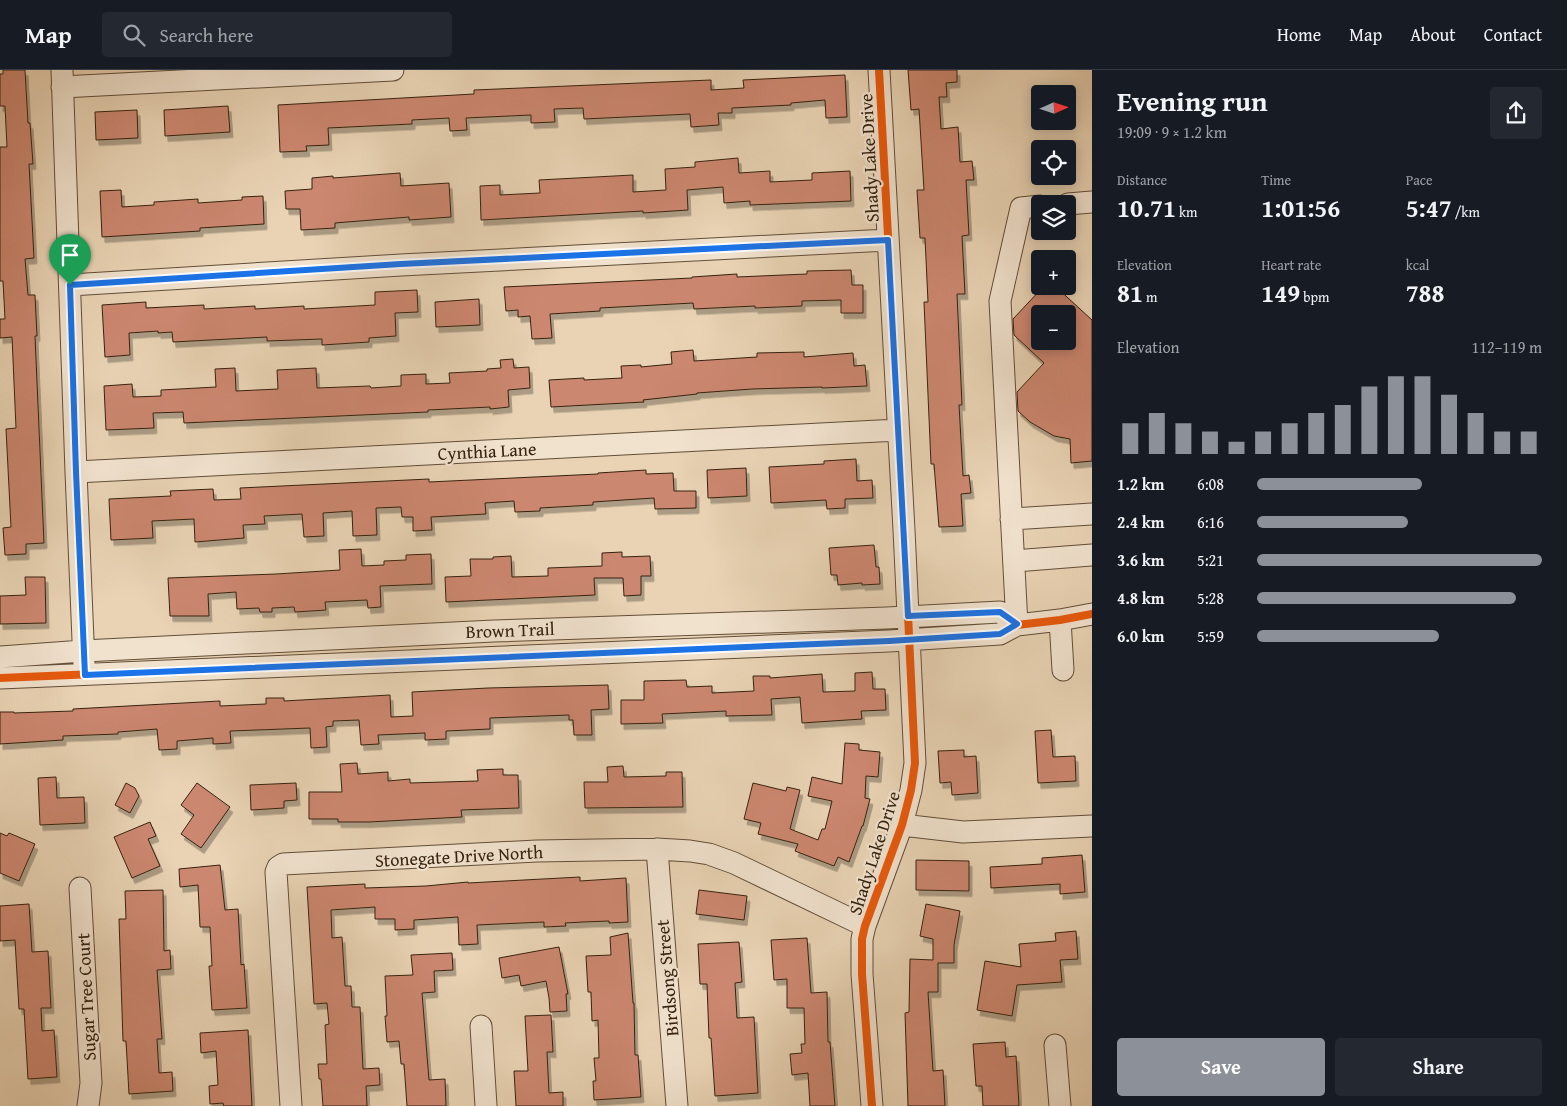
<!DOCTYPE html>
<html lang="en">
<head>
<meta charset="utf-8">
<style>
  :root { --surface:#171b24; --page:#242831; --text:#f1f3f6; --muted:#9ea1a6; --line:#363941; --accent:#8c9099 }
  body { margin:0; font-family:"Gentium Book Plus",serif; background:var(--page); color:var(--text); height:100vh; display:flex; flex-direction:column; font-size:19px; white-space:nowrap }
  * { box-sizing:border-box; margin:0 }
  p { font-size:16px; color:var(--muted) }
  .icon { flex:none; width:28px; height:28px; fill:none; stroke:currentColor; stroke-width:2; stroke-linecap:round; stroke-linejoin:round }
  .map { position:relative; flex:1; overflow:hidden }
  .sheet { display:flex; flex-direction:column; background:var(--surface); width:475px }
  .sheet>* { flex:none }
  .needle { width:32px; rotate:87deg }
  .buttons { position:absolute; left:1031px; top:15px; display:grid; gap:10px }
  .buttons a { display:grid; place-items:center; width:45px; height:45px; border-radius:5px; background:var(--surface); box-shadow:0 2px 12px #0003; font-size:25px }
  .pin { position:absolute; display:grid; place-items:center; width:42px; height:42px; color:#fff; margin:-51px -21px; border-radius:50% 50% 50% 0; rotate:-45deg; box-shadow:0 0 5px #0007 }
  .pin .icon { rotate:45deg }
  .round { display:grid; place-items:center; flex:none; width:52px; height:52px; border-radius:5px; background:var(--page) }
  .headline { display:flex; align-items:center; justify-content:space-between; height:85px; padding:0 25px }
  h1 { font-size:28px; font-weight:800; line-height:38px }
  .stats { display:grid; grid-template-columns:repeat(3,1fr); gap:8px; height:85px; padding:5px 25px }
  .stats div { display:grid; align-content:center }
  .stats b { font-size:25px; font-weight:800 }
  .stats small { font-size:14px; font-weight:400 }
  .stats p { font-size:14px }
  .chart { height:140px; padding:10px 25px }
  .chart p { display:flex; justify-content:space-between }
  .chart svg { width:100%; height:90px; margin-top:5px; stroke:var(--accent); stroke-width:6 }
  .cta { display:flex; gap:10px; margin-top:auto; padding:10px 25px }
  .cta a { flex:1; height:58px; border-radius:5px; background:var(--accent); color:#fff; font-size:20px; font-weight:800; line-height:58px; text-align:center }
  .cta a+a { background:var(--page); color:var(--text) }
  ul { padding:0 25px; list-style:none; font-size:16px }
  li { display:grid; grid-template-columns:80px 60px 1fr; align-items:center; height:38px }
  li i { height:12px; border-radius:6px; background:var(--accent) }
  header { display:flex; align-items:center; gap:30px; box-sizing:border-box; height:70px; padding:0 25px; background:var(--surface); border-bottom:1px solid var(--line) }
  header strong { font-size:24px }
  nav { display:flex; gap:28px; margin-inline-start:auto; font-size:18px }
  .search { width:350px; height:45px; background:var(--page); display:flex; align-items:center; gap:12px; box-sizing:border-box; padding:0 18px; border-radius:5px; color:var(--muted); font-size:19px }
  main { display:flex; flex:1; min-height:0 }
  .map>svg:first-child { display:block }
  .building { fill:#cc8770; stroke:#35220f; fill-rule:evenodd; filter:url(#shadow) }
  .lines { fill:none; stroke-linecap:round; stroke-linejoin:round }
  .minor-casing { stroke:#624e38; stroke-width:23 }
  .minor { stroke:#f1e2ce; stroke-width:21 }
  .cycleway-casing { stroke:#f1e2ce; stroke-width:11 }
  .cycleway { stroke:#e8590c; stroke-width:8 }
  .route-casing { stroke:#fff; stroke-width:10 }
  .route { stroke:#1a73e8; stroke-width:6 }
  .labels { text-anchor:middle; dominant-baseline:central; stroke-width:4.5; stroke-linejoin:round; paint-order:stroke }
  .street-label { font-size:18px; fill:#35220f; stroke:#f1e2ce }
</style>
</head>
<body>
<header>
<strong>Map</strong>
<div class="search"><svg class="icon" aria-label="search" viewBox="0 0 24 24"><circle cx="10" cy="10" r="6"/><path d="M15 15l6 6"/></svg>Search here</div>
<nav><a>Home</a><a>Map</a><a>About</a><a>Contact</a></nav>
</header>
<main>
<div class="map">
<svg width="1092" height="1036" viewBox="0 0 1092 1036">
  <defs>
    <filter id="shadow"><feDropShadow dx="3" dy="5.5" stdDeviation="0" flood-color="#0004"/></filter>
  </defs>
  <rect width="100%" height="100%" fill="#e9d3b4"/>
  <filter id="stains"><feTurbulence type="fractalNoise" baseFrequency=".004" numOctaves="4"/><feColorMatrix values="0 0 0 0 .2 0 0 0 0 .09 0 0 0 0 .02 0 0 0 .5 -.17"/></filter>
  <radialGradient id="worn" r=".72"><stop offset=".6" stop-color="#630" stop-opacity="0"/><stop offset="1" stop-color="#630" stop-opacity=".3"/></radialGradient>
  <path class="building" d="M3 0H25L28 53H30L33 94H29L34 188 25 189 28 225H35L37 266H35L44 473 26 474V484L5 485 3 458 11 457 6 359 16 358 12 267 0 268V249H5L3 211H0V77H7L5 36H0V4H3Z
    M908 0H957V12L946 13 947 27H939L941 59 958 57 960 92 972 91 974 110H966L969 165 962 166 965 224H957L962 335H959L963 406 969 405 971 423 961 424 963 456 939 457 934 394H931L929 348 924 232H928L925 168H920L917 120H924L919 39 911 40Z
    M845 5 847 47 826 48 825 30 791 33V35L732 38V43H718L719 55 691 57 690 44 584 49 583 38 554 39 555 52 531 53V45L466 48 467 60 450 61 449 48 412 50V54L328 58 329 75 306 76 307 81 280 82 278 35 474 24V20L711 10V20L744 18 743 10Z
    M228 36 230 62 165 66 164 40Z
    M137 40 138 68 96 70 95 42Z
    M738 88 739 103 770 101V112L812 110V103L850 101 851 131 750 135V131L724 133 723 117 687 120 688 140 643 143V141L481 150 480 116 500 115V125L540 123 539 110 633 105V122L666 120 665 99 695 97V92Z
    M400 103 401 116 449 113 451 147 409 150V147L335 153V158L301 160 300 139H286L285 121 312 119V108L333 106V108Z
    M121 120 122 137 154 135V132L198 129V133L242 130V127L263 126 264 154 200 158V161L102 167 100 121Z
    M851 200 852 215H863V243H841V230L802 231V236L755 238V236L694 239 693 233 600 238V241L550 244 552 268 532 269 530 246 518 247V240L506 241 504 217 692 208V207L737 204V207L807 204V201Z
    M1044 216H1055L1092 250V391L1071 393 1070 369 1054 366 1030 352 1018 341 1017 322 1044 293 1014 265 1013 249ZM1040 244H1068V271H1040Z
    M417 220 418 242 395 243 396 266 369 268V272L322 275V269L267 271V267L173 272 172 262 158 263V261L129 263 130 285 105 287 102 235 146 232V238L204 235V239L255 236V239L304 236V239L375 235V222Z
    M479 229 480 255 436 257 435 232Z
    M693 280 694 291 757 287V283L804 282V287L853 283 854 296 865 295 867 316 822 318V317L752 319 697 323V324L643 330 644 332 551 337 549 310 584 308V310L622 308 621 296 641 295V297L672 294 671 282Z
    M513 289 514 298 529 297 530 318 508 320 509 337 490 339V337L428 340V342L184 353 183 342 153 343 154 358 106 360 104 316 132 314 133 327 161 326V320L216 317 215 299 235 298 236 321 278 319 277 300 316 298 317 318 370 316 371 318 401 316V305L426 304V314L450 313 449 303 487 301V299L501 298 500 290Z
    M856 389 857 411 872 410 873 428 845 429V438L827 439 826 430 771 433 769 397 824 394V391Z
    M746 398 747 426 708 428 707 400Z
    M646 400V404L673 403 674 421H696V438L655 439 654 428 593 432V435L540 438V441L515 442 514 431 485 433 486 444 431 447 432 460 413 461V447H402L401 437 376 438 377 465 353 466 352 441 323 443 324 466 304 467 302 444 264 446 265 454 243 455 244 468 195 472 194 449 152 451 153 468 111 470 109 429 171 426 170 421 213 419 214 430 241 429 240 418 429 409V412L598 404V403Z
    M874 475 876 497H879L880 514 862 515V513L838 515 837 505H831L829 478Z
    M361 479 362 496 384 495V491L406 490V485L431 484 432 514 380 516 381 537 368 538 367 530 325 532 326 540 295 542 294 537 272 538V542H260L259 538 237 539 236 522 208 524 209 546H170L168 508 276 504 340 500 339 480Z
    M622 482V487L650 486 651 506H641V525L624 526 623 508H594L595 525 446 532 445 507 471 506 470 489H493V487L511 486 512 507 548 506V498L602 496V483Z
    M25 507H45L46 553 0 554V526L26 525Z
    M872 602 873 619H885L886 640 861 641 862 649 802 653 800 627 771 629 772 645 726 646V641L662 644 663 653 621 654V630H644V611L686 610 687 617 712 616V623L754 621 753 606H770V608L822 604 823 622 855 621V603Z
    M608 615 609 639 591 640 592 665H574L573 650H569V645L490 648V659L446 661V669L425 670V663L378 665 379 674 361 675 359 650 333 651V656L326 657 327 677 311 678 310 658 230 661 231 673 213 674V668L177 671V679L159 680 157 659 118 662V664L63 666V670L0 674V642H14V643L73 641V639L220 631V636L266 634V628H284V631L390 625 391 647 413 646 412 622 488 618Z
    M1051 660 1053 687 1075 686 1076 711 1038 713 1035 661Z
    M845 673 859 674V680L880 682 878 707 866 706 865 728 870 729 863 756H862L849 792 838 787 834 796 795 781 798 774 758 764 761 753 744 749 753 713 786 721 787 717 800 720 790 759 818 770 822 759H825L832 731 808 726 812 707 842 714Z
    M964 680V687L976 686 978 723 952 725 951 712 940 713 938 681Z
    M357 693 358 704 388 702V711L410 709V713L478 711 477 700 503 699V705H518L519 738 461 740 462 747 369 752H338V749H309V722H342L340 694Z
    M623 696 624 707 666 706V702H682L683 737 585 738 584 712H608L607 697Z
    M56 707 57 728 84 727 85 753 40 755 38 708Z
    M126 713 135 718 139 726 130 743 115 735Z
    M197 713 230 737 201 778 181 764 194 745 181 735Z
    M296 713 297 730 284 731V738L251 740 250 715Z
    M150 752 156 766 148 769 160 796 132 808 114 767Z
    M0 763 7 766 9 763 35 774 19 811 0 803Z
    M1082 785 1085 822 1060 824V814L991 818 990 797 1042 794V788Z
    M916 790 969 791V821L916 820Z
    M220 795 225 840 238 839 241 895 244 894 247 938 212 940 209 896H212L210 857H200L198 815 180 817 179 799Z
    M580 807V811L626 808 628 852 609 853V851L583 852 565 853 566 856 544 857V852L477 855 478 874 459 875 458 847 414 850V859L395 860V849H375V837L331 840 332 868 342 867 345 916H351L352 937H360L363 999 379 998 380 1015 366 1016 367 1036H323L321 1009H319L318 994H327L325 955 329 954 327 933 314 934 307 817 365 814V818L426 816 468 812V813Z
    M163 820 164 881 170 880 171 899 157 900 162 969H157L159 1003 172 1002 173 1021 129 1024 126 971H123L119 849H126L125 821Z
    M699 820 747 826 744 850 696 844Z
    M29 834 32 882 48 881 51 938H41L42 961 54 960 57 1007 28 1009 24 939H19L15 870 0 871V836Z
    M926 834 960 841 954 875V893H938V922H928L933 1001 943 1000 945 1036H908L905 943 909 942 910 889 933 890V869L920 866Z
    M1076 861 1078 889 1060 890 1062 912 1017 915 1012 946 977 940 985 891 1021 897 1019 874 1056 871 1055 863Z
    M628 863 633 933H634L635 985H638L641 1027 594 1030 593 1011H596L594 988H599L598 950 592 951 591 922H588L586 886 611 885 610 867Z
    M807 868 811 923 827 922 828 972H830L835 1036H810L808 1003 792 1005 790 984 802 983 801 974H805L804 938H787V909L774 910 771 870Z
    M739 872 742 912 735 913 737 948 754 947 758 1023 715 1026 711 968H709L707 914H700L698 874Z
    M559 877 568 924H566L567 941 550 942 549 928 546 911 521 916 519 905 502 908 499 888Z
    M452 883 453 900 434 901 435 922 422 923 429 1010 445 1009 446 1036H407L404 994H401L399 971 387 972 385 946H387L385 906 413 905 411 885Z
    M551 945 553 982H547L549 1023 563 1022V1036H516L514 1001H528L525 946Z
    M248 960 252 1036H224L223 1033 210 1034 209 1016 218 1015 216 981 201 983 200 963Z
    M1005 972 1006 987 1016 986 1019 1036H983L982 1016H976L973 974Z"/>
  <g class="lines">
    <defs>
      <path id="minor" d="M62 0 76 402 84 594
        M62 17 393 0
        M1068 134 1092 132
        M70 215 401 195 888 170
        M76 402 898 360
        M1011 449 1092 444
        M1014 491 1092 485
        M1060 550 1063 600
        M1017 555 1000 231 1021 138 1040 136
        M0 587 83 581 494 561 887 548 1000 542 1017 555
        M0 608 889 571 1000 564 1017 555 1060 550 1092 544
        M902 755 963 762 1092 756
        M657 779 677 1036
        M80 818 91 1013 88 1036
        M481 956 486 1036
        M1055 975 1060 1036
        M291 1036 276 802 278 797 283 794 537 781 657 779 690 781 709 784 734 793 865 856
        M872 1036 862 904V869L865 856 902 755 911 720 915 693 904 460 879 0"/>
    </defs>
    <use href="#minor" class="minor-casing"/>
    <use href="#minor" class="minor"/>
    <defs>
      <path id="cycleway" d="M0 608 889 571 1000 564 1017 555 1060 550 1092 544
        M872 1036 862 904V869L865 856 902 755 911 720 915 693 904 460 879 0"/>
    </defs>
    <use href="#cycleway" class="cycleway-casing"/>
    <use href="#cycleway" class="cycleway"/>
  </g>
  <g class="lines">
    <defs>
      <path id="route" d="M888 170 908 546 1000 542 1017 554 1000 564 889 571 85 605 76 402 70 215 401 194Z"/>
    </defs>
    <use href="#route" class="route-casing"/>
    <use href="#route" class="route"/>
  </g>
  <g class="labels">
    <g class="street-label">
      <text transform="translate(869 88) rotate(-93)">Shady Lake Drive</text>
      <text transform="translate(487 381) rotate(-3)">Cynthia Lane</text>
      <text transform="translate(510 560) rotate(-2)">Brown Trail</text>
      <text transform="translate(874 783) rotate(-72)">Shady Lake Drive</text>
      <text transform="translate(459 786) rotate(-3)">Stonegate Drive North</text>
      <text transform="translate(667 908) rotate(-95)">Birdsong Street</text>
      <text transform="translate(86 927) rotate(-93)">Sugar Tree Court</text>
    </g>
  </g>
  <rect width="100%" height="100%" filter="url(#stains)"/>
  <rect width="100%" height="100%" fill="url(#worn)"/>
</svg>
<div class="buttons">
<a><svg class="needle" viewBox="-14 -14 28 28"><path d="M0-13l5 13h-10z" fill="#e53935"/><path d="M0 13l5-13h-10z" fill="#9ea1a6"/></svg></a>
<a><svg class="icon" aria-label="locate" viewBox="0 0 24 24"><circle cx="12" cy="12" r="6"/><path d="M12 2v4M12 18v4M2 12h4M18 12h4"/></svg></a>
<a><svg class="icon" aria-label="layers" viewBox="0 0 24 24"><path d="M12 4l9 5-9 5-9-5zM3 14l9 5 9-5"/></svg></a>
<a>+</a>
<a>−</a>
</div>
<div class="pin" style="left:70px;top:215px;background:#1e9e55"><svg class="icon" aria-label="arrive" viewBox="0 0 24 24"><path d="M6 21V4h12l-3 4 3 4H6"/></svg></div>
</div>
<section class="sheet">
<div class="headline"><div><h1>Evening run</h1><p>19:09 · 9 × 1.2 km</p></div><a class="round"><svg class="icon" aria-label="share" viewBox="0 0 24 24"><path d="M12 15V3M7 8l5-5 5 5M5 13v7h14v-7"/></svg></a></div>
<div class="stats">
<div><p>Distance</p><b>10.71<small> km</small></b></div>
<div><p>Time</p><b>1:01:56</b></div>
<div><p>Pace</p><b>5:47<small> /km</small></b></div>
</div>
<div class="stats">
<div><p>Elevation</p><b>81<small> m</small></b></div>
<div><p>Heart rate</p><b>149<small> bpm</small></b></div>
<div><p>kcal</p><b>788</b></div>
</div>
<div class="chart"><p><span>Elevation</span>112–119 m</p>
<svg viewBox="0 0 160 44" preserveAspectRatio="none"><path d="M5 44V29M15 44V24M25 44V29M35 44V33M45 44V38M55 44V33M65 44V29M75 44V24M85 44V20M95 44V11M105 44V6M115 44V6M125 44V15M135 44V24M145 44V33M155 44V33"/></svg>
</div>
<ul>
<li><b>1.2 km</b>6:08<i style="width:58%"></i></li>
<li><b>2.4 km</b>6:16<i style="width:53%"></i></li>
<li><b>3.6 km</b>5:21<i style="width:100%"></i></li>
<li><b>4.8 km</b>5:28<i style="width:91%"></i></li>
<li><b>6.0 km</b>5:59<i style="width:64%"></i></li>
</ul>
<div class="cta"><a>Save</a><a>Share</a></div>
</section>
</main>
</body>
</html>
